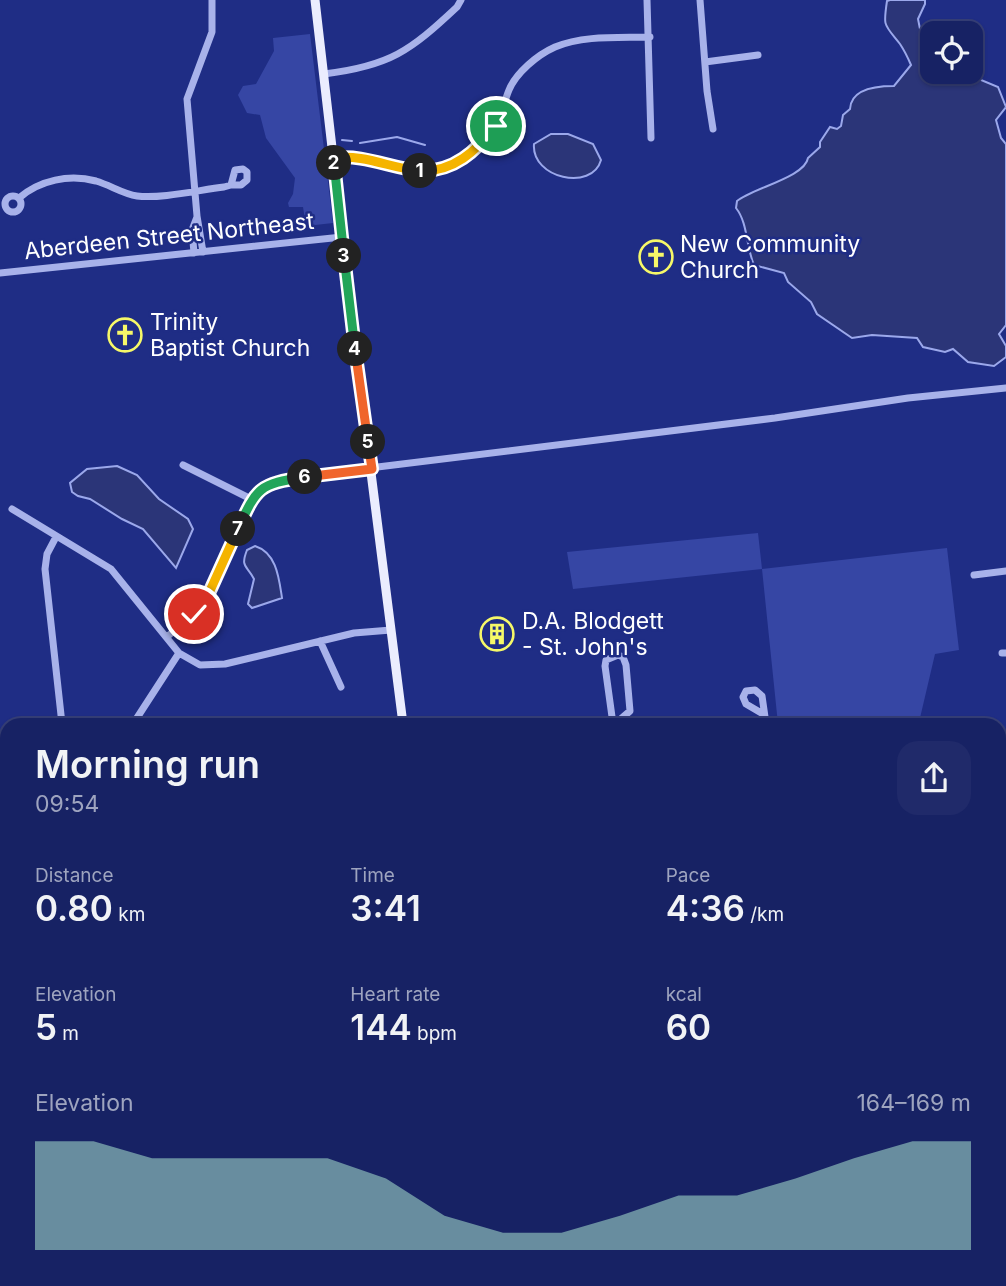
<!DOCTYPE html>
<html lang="en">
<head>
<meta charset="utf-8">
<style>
  :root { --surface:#172264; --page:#202a6a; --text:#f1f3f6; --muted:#9ea4bf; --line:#363f78; --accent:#8bbbb9 }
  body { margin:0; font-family:Inter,sans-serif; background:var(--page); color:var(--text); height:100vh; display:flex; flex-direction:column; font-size:26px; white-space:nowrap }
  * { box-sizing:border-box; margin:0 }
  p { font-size:23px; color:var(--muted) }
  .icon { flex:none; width:38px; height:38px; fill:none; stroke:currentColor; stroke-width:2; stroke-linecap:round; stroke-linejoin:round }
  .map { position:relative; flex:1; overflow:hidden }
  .side { position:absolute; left:0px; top:718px; width:1006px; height:569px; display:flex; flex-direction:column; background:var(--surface); border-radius:21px 21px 0 0; box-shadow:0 2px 5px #0004,0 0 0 2px var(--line) }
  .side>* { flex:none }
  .buttons { position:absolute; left:920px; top:21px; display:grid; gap:14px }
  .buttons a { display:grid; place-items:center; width:63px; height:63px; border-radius:14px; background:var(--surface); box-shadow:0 2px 5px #0004,0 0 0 2px var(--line); font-size:35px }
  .pin { position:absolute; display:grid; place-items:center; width:60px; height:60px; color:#fff; margin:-30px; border:4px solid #fff; border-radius:50%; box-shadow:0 2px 7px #0007 }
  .km { position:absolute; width:35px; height:35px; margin:-18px; border-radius:50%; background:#222; color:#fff; font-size:19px; line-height:35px; text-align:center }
  .round { display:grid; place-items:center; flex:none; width:74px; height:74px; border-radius:21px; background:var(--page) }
  .headline { display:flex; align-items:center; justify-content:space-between; height:119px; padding:0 35px }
  h1 { font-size:38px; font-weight:600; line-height:52px }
  .figures { display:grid; grid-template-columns:repeat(3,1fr); gap:10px; height:119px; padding:7px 35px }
  .figures div { display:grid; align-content:center }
  .figures b { font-size:35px; font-weight:600 }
  .figures small { font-size:19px; font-weight:400 }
  .figures p { font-size:19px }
  .chart { height:196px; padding:14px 35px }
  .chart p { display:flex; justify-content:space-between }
  .chart svg { width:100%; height:126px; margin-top:7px; fill:var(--accent); opacity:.7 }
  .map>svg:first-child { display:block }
  .green { fill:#3646a4 }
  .water { fill:#2b3578; stroke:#9ba8eb; stroke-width:2 }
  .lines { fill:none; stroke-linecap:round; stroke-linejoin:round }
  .stream { stroke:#9ba8eb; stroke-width:2 }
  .minor { stroke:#a8b2ea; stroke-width:7 }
  .major { stroke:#ebedfe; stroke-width:9 }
  .split-1-casing { stroke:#fff; stroke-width:14 }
  .split-2-casing { stroke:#fff; stroke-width:14 }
  .split-3-casing { stroke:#fff; stroke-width:14 }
  .split-4-casing { stroke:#fff; stroke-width:14 }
  .split-5-casing { stroke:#fff; stroke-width:14 }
  .split-6-casing { stroke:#fff; stroke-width:14 }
  .split-7-casing { stroke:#fff; stroke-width:14 }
  .split-8-casing { stroke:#fff; stroke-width:14 }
  .split-1 { stroke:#f5b400; stroke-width:9 }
  .split-2 { stroke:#f5b400; stroke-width:9 }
  .split-3 { stroke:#22a559; stroke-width:9 }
  .split-4 { stroke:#22a559; stroke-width:9 }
  .split-5 { stroke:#f0652b; stroke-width:9 }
  .split-6 { stroke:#f0652b; stroke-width:9 }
  .split-7 { stroke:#22a559; stroke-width:9 }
  .split-8 { stroke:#f5b400; stroke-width:9 }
  .labels { text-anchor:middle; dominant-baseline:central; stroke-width:5; stroke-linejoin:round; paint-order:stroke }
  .street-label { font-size:23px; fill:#fff; stroke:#1f2d85 }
  .poi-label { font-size:23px; fill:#fff; stroke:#1f2d85; text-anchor:start }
</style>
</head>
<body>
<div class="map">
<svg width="1006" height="1286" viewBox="0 0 1006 1286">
  <rect width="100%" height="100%" fill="#1f2d85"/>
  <path class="green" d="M310 34 333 223 306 226 303 207H289L288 203 293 194 295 178 266 138 260 115 247 113 238 95 243 86 256 84 274 51 273 38Z
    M758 533 762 569 947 548 959 650 935 654 920 718 902 721 899 724H778L762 569 573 589 567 552Z
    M109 1279H287L288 1286H110Z"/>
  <path class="water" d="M890 0H925V4L918 19 921 34 933 40V72H962L998 87 1006 107 996 120 1001 138 1006 144V325L999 334 1006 346V357L994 366 968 362 953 349 945 352 923 347 917 338 872 335 852 338 817 314 811 302 788 282 784 273 754 265C746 247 748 223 736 208L737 201C753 188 805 177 808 158L820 147V142L830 127 837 129 841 126 843 115 850 109C851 88 878 86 894 86L911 65C908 58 904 50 900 44 884 24 883 27 887 1Z
    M551 134H568L593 144 601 160C592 192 531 178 534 144Z
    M117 466 137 475 159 499 188 519 193 529 176 568 143 529 122 519 90 499 78 496 72 492 70 483 87 469Z
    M255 546C277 553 279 579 282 598L252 608 248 604 254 579C247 565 240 568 247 550Z"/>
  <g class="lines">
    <path class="stream" d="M342 140 352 141
      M360 143 397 137 425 145
      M0 1246 7 1251
      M21 1279 23 1286"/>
    <path class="minor" d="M647 0 651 138
      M700 0 707 91 713 129
      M705 62 758 55
      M324 74C390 66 410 51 457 7L461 0
      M334 158C344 157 355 156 366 158 393 163 415 177 443 168 464 162 486 145 496 126 502 115 504 102 509 90 516 73 537 55 555 47 584 35 619 38 650 37
      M5 204a8 8 0 1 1 16 0a8 8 0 1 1-16 0Z
      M19 198C40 180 69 174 96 181 110 185 123 194 137 196 161 199 199 190 224 187L231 185H241L247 180V172L243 169 235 170 231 185
      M203 252 197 216 187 99 212 32V0
      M194 253 192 230 197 217
      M0 273 342 237
      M183 465 251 499
      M12 509 111 569 179 653 200 665 225 664 354 633 391 630
      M56 537 47 554 45 569 62 724
      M974 575 1006 571
      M167 637 201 606 251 499 269 484 345 471 775 418 908 398 1006 388
      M320 641 341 687
      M1002 653H1006
      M763 714 746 704 743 697 746 691 755 690 762 696 766 724
      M133 724 179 653
      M613 724 605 666 606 660 618 655 623 657 626 665 630 711 615 724
      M999 737 1006 735
      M999 768 1001 778
      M0 884 2 911 0 919
      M86 1279 87 1286
      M342 1279 343 1286
      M619 1279 637 1286
      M574 1286 583 1279"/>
    <path class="major" d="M315 0 355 347 403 724
      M999 916 1006 915
      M0 1030 7 1029"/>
  </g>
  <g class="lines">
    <defs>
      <path id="split-1" d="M420 171C454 172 476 151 496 126"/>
      <path id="split-2" d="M334 163V158C364 154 390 168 420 171"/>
      <path id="split-3" d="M334 163 344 256"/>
      <path id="split-4" d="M344 256 355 349"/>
      <path id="split-5" d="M355 349 368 442"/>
      <path id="split-6" d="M305 477 372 469 368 442"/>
      <path id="split-7" d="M238 529C257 487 259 484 305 477"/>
      <path id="split-8" d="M194 614 209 593 238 529"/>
    </defs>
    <use href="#split-1" class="split-1-casing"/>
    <use href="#split-2" class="split-2-casing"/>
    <use href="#split-3" class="split-3-casing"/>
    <use href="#split-4" class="split-4-casing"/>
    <use href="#split-5" class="split-5-casing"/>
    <use href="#split-6" class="split-6-casing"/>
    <use href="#split-7" class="split-7-casing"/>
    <use href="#split-8" class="split-8-casing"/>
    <use href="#split-1" class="split-1"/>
    <use href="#split-2" class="split-2"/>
    <use href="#split-3" class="split-3"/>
    <use href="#split-4" class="split-4"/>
    <use href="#split-5" class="split-5"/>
    <use href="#split-6" class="split-6"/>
    <use href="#split-7" class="split-7"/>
    <use href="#split-8" class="split-8"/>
  </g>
  <defs>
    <symbol id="church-ring" viewBox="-11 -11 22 22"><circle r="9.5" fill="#1f2d85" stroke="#f6f868" stroke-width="1.5"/><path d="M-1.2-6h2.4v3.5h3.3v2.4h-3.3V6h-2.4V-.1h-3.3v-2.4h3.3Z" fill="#f6f868"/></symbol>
    <symbol id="building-ring" viewBox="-11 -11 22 22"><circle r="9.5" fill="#1f2d85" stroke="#f6f868" stroke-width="1.5"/><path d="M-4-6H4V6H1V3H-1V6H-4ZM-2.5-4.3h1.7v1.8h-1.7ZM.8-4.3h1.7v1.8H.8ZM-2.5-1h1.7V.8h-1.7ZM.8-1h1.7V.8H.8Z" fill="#f6f868"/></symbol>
  </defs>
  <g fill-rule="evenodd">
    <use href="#church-ring" x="637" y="238" width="38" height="38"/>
    <use href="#church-ring" x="106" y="316" width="38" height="38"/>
    <use href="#building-ring" x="478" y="615" width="38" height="38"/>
  </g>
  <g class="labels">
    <g class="street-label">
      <text transform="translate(169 236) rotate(-6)">Aberdeen Street Northeast</text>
    </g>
    <g class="poi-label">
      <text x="680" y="244">New Community<tspan x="680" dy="26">Church</tspan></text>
      <text x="150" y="322">Trinity<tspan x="150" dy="26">Baptist Church</tspan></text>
      <text x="522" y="621">D.A. Blodgett<tspan x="522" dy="26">- St. John's</tspan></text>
    </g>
  </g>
</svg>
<div class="buttons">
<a><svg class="icon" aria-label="locate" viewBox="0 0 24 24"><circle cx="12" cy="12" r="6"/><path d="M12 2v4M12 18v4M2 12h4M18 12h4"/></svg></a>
</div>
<div class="pin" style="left:496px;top:126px;background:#1e9e55"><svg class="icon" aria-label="arrive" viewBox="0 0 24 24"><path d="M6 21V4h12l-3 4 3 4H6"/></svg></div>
<div class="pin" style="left:194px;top:614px;background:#d93025"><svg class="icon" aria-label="check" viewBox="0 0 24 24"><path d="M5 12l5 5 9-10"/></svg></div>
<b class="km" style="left:420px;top:171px">1</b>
<b class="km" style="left:334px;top:163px">2</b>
<b class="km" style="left:344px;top:256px">3</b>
<b class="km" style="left:355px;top:349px">4</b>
<b class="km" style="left:368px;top:442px">5</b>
<b class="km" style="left:305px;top:477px">6</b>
<b class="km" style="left:238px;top:529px">7</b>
<section class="side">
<div class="headline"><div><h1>Morning run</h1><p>09:54</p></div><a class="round"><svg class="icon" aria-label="share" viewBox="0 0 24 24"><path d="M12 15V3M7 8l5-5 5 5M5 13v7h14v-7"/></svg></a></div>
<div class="figures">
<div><p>Distance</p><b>0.80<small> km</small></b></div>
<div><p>Time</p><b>3:41</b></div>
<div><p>Pace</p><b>4:36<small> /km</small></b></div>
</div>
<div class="figures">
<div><p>Elevation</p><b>5<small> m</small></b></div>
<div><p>Heart rate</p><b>144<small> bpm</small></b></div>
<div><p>kcal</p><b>60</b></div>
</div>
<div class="chart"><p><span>Elevation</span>164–169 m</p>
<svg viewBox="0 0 160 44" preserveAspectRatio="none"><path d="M0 44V6L10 6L20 12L30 12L40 12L50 12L60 19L70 32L80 38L90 38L100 32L110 25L120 25L130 19L140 12L150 6L160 6V44z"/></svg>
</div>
</section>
</div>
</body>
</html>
